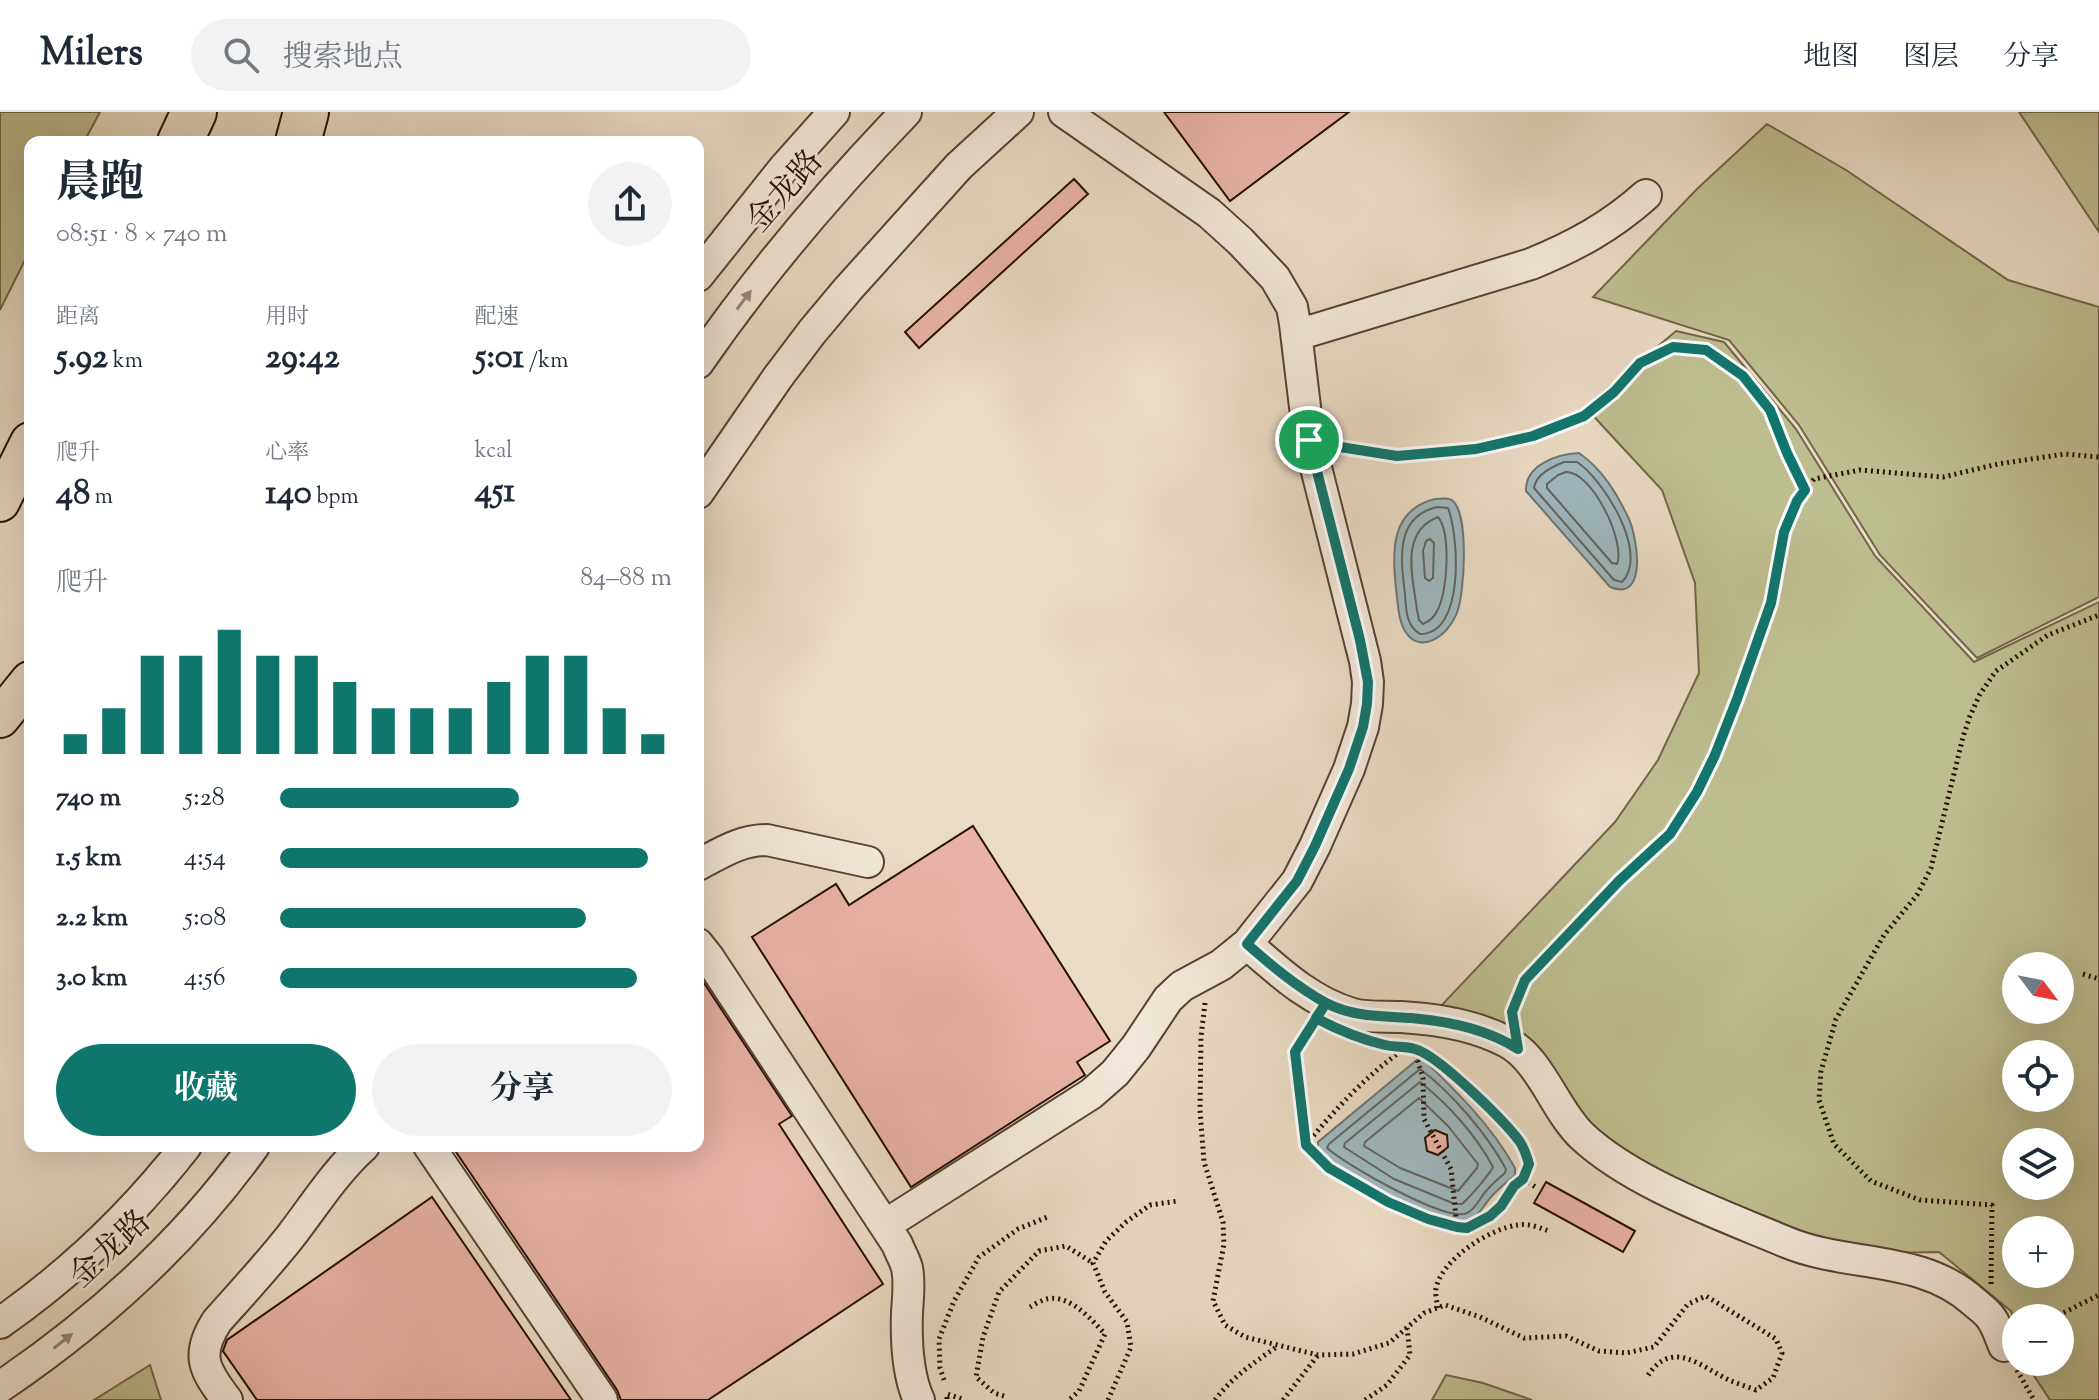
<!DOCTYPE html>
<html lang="zh">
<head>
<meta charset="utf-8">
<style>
  :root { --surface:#fff; --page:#f2f2f3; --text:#1f2937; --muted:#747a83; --line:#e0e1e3; --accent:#0f766e }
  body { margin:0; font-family:"Sorts Mill Goudy","Noto Serif SC",serif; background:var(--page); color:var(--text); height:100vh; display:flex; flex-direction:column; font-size:30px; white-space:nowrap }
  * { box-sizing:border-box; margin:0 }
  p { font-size:26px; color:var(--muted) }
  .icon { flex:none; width:44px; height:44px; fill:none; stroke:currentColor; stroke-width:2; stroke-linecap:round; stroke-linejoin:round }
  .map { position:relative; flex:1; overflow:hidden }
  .side { position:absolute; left:24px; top:24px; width:680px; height:1016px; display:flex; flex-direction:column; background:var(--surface); border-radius:16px; box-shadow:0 8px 32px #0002 }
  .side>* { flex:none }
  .needle { width:52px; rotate:122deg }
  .fabs { position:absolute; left:2002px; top:840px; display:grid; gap:16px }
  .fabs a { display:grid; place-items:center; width:72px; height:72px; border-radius:50%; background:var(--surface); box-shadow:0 8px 32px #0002; font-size:40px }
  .pin { position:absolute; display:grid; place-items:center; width:68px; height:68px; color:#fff; margin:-34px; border:4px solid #fff; border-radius:50%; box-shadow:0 2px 8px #0007 }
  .round { display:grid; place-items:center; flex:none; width:84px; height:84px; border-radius:42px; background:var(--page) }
  .headline { display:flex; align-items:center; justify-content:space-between; height:136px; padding:0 32px }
  h1 { font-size:44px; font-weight:700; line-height:60px }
  .figures { display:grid; grid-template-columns:repeat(3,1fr); gap:12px; height:136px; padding:8px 32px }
  .figures div { display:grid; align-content:center }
  .figures b { font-size:34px; font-weight:700 }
  .figures small { font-size:22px; font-weight:400 }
  .figures p { font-size:22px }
  .chart { height:224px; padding:16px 32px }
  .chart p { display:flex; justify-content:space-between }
  .chart svg { width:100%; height:144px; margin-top:8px; stroke:var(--accent); stroke-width:6 }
  .primary-button { display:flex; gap:16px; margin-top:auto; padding:16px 32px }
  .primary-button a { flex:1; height:92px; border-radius:48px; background:var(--accent); color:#fff; font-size:32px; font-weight:700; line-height:92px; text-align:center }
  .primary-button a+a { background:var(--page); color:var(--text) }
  ul { padding:0 32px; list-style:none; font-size:26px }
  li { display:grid; grid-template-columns:128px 96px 1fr; align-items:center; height:60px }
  li i { height:20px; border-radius:10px; background:var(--accent) }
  header { display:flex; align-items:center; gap:48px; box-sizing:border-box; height:112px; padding:0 40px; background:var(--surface); border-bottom:2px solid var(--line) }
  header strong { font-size:38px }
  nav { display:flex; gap:44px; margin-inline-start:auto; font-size:28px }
  .search { width:560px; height:72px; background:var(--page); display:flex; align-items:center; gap:20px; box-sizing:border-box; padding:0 28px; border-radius:44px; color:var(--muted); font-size:30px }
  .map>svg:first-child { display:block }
  .green { fill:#bdbe90; stroke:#726648; stroke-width:2; fill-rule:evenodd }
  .water { fill:#9eb8bf; stroke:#6f7473; stroke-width:2 }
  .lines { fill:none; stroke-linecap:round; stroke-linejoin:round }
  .shore { stroke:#636360; stroke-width:2 }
  .building { fill:#e8b3a6; stroke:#280e00; stroke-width:2 }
  .minor-casing { stroke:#584131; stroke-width:34 }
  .major-casing { stroke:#280e00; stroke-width:42 }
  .highway-casing { stroke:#280e00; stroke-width:48 }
  .path { stroke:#280e00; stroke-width:5; stroke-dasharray:2 4; stroke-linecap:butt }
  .minor { stroke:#f1e8d9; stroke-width:30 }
  .major { stroke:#eadbc4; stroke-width:38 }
  .highway { stroke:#eadbc4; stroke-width:44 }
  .oneway { fill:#978677 }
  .route-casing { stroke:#fff; stroke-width:16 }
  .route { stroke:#0f766e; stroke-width:10 }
  .labels { text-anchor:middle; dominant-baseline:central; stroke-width:6; stroke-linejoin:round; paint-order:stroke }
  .street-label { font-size:32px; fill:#280e00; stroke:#f1e8d9 }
</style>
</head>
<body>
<header>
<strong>Milers</strong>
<div class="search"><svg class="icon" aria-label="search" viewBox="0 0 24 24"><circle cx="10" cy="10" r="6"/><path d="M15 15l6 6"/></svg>搜索地点</div>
<nav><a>地图</a><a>图层</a><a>分享</a></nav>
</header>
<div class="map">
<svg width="2099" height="1288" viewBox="0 0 2099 1288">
  <rect width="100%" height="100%" fill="#eadbc4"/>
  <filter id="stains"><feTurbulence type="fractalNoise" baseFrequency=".0025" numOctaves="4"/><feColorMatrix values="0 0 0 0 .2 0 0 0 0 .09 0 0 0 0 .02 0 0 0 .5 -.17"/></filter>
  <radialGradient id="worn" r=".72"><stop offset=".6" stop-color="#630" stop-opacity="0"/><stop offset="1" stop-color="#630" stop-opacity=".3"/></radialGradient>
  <path class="green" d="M0 0H100L84 30H30V138L0 198Z
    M2019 0H2099V120Z
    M1767 12 1846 58 2008 168 2099 195V485L1977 546 1880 443 1799 313 1729 228 1593 185 1697 77Z
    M1676 219 1724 230 1796 317 1875 444 1974 550 2099 490V1288H2050L2027 1253V1250H2060V1206H2016V1215L2011 1199 1939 1140 1887 1141 1827 1130 1734 1095 1644 1057 1584 1016 1526 929 1439 896 1615 710 1658 648 1699 561 1695 471 1662 378 1585 295ZM2016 854H2060V898H2016ZM2016 942H2060V986H2016ZM2016 1030H2060V1074H2016ZM2016 1118H2060V1162H2016Z
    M150 1253 161 1288H94Z
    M1446 1263 1483 1271 1532 1288H1432Z"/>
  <path class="water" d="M1579 341C1602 357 1616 380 1628 405 1637 423 1649 491 1610 475L1526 379C1525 353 1557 342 1579 341Z
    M1435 387C1441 387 1449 385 1453 389 1469 404 1465 484 1456 503 1448 523 1420 544 1405 519 1398 507 1398 491 1396 477 1392 440 1390 398 1435 387Z
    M1422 946C1457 980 1491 1013 1515 1056V1063C1507 1070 1498 1077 1491 1085 1477 1101 1476 1115 1451 1109L1386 1083 1323 1044 1318 1038V1030L1418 947Z"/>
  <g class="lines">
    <path class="shore" d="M1564 350H1577C1603 367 1650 441 1622 470L1614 468 1534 376C1536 362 1552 355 1564 350Z
      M1566 360C1592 359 1626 430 1617 452L1612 451 1547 376V372L1558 363Z
      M1437 395 1448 396C1459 425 1465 522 1420 522 1406 514 1406 497 1405 482 1401 449 1394 405 1437 395Z
      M1438 405C1451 421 1448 480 1437 499 1434 506 1430 509 1423 512L1419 508 1417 498C1413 466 1399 420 1438 405Z
      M1430 427 1434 431 1433 466 1429 469 1425 466 1423 439 1426 429Z
      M1420 957C1451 980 1487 1022 1506 1057L1505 1061C1499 1066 1492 1072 1487 1078 1480 1085 1476 1097 1467 1101 1446 1111 1345 1052 1327 1036L1329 1032Z
      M1420 970C1448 992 1476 1023 1493 1055 1489 1063 1470 1085 1462 1092H1455L1394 1067 1344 1035 1345 1031Z
      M1419 986 1448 1014 1478 1052 1477 1056 1458 1079 1400 1056 1364 1034 1365 1030Z"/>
  </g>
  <path class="building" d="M1164 0H1349L1230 89Z
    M1074 67 1088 82 919 236 905 220Z
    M973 714 1110 929 1077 950 1085 963 911 1075 752 825 836 772 849 793Z
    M698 862 792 1004 779 1012 883 1172 708 1288H621L617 1278 452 1034H698Z
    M1435 1018 1447 1023 1448 1035 1438 1043 1427 1039 1425 1026Z
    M1546 1070 1635 1119 1623 1140 1534 1091Z
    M432 1085 571 1288H257L223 1239 227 1228Z"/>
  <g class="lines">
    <defs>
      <path id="minor" d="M698 164 784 56 834 0
        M1297 223 1531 152C1575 134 1610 115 1646 83
        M698 251C760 161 831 78 906 0
        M698 381 778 265 812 220 848 177 959 54 1018 0
        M698 753C721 741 740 728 767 728L868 750
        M698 832 709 846 897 1132C900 1140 905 1148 907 1156 910 1170 908 1186 907 1200 906 1229 907 1262 919 1288
        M1247 832C1279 860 1311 890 1353 902 1368 906 1386 904 1401 905 1436 907 1475 913 1507 930 1541 948 1554 997 1582 1024 1632 1071 1722 1103 1786 1130 1848 1156 1921 1142 1974 1190 1980 1195 1987 1200 1991 1206 1997 1214 2000 1225 2004 1234
        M429 1034 602 1288
        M885 1113 1091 982 1115 961 1136 935 1168 887 1182 874 1221 853 1247 832 1297 769 1315 734 1349 657 1363 615 1367 592 1368 570 1365 549 1309 328 1295 212 1292 195 1275 166 1240 129 1209 101 1064 0
        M0 1211C70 1162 133 1102 186 1034
        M0 1275C96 1210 186 1129 254 1034
        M227 1288C204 1258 195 1243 217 1209 242 1181 267 1154 290 1125 314 1094 335 1060 364 1034"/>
      <path id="major" d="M0 390 30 330
        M0 606 30 569"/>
      <path id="highway" d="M180 30 194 0
        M298 30 306 0"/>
    </defs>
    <use href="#minor" class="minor-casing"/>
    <use href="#major" class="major-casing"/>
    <use href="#highway" class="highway-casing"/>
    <path class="path" d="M1339 335 1397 344 1476 337 1533 324 1584 304 1614 280 1640 251 1673 235 1706 238 1743 264 1770 298 1787 341 1805 378
      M2083 862 2099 867
      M1205 891 1201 925 1200 998 1204 1050 1223 1110 1224 1132 1213 1189 1225 1213 1245 1225 1318 1243 1353 1242 1389 1231 1424 1201 1445 1193 1480 1205 1524 1226 1566 1224 1599 1239 1626 1241 1654 1235 1688 1192 1706 1184 1776 1227 1782 1241 1773 1266 1756 1278C1748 1275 1739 1272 1731 1269 1701 1255 1672 1225 1647 1265
      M1513 905 1512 900 1525 868 1619 769 1670 722 1697 680 1715 643 1771 491 1784 420 1797 389 1814 367 1860 358 1943 365 1998 352 2065 342 2099 345
      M1313 912 1295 940 1297 966 1306 1033 1329 1056 1388 1090 1428 1107 1457 1115 1467 1116 1490 1104 1501 1094 1514 1074 1523 1067 1529 1052 1521 1031 1490 998 1446 957 1422 939 1408 935H1394
      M1414 937 1423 966 1424 1007 1451 1057 1457 1115
      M1306 1033C1335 997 1367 963 1404 937
      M1523 1067 1537 1076
      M1991 1172 1992 1093 1920 1088 1871 1069 1834 1032 1819 988 1821 959 1836 907 1884 823 1917 783 1931 756 1963 625 1970 604 1980 582 1996 559 2048 523 2099 503
      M1030 1195C1035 1192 1042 1188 1047 1187 1070 1182 1092 1208 1105 1222L1079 1279 1069 1288
      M1438 1196C1437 1190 1435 1183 1436 1177 1441 1147 1491 1116 1518 1113 1529 1111 1540 1116 1549 1119
      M2053 1206 2099 1183
      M2017 1258 2034 1288
      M944 1268 940 1256 939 1227 954 1189 979 1145 1018 1117 1050 1104
      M1004 1284 994 1281 976 1265 983 1225 999 1180 1039 1139 1066 1134 1093 1151
      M947 1287V1282L965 1288
      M1108 1288 1131 1235 1127 1210 1105 1180 1093 1151 1106 1129 1126 1110 1150 1093 1178 1089
      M1215 1288C1231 1266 1256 1249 1278 1234
      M1283 1288 1318 1243
      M1365 1288 1387 1273 1410 1243 1407 1216"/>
    <use href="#minor" class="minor"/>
    <use href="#major" class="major"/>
    <use href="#highway" class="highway"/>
  </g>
  <defs><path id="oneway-solid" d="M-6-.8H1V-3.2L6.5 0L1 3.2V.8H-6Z" transform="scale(2)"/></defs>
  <g class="oneway">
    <use href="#oneway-solid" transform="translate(744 188) rotate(-53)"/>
    <use href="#oneway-solid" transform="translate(63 1229) rotate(-38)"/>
  </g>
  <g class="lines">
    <defs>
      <path id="route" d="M1309 328 1360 528 1368 570 1367 592 1363 615 1349 657 1315 734 1297 769 1247 832C1272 854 1297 875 1326 891L1316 906C1338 918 1361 927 1385 933 1397 936 1409 933 1420 939 1443 949 1504 1008 1520 1030 1524 1036 1527 1045 1529 1052L1523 1067 1514 1074 1501 1094 1490 1104 1467 1116 1457 1115 1428 1107 1388 1090 1329 1056 1306 1033 1295 940 1326 891C1353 905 1381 904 1411 906 1447 909 1487 917 1518 937L1512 900 1525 868 1619 769 1670 722 1697 680 1715 643 1737 587 1771 491 1784 420 1797 389 1805 378 1787 341 1770 298 1743 264 1706 238 1673 235 1640 251 1614 280 1584 304 1533 324 1476 337 1397 344 1334 334 1309 328"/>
    </defs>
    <use href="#route" class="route-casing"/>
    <use href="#route" class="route"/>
  </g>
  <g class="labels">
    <g class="street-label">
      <text transform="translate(786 80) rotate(-49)">金龙路</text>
      <text transform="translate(111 1138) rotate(-43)">金龙路</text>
    </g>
  </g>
  <rect width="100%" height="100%" filter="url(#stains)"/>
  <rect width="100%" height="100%" fill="url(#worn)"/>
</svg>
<div class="fabs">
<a><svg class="needle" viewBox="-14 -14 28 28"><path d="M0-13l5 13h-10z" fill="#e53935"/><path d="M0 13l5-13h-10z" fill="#747a83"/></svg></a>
<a><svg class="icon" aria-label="locate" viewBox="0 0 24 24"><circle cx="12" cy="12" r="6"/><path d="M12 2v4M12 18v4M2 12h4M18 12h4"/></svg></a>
<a><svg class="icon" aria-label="layers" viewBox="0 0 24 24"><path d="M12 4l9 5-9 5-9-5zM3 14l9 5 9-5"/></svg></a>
<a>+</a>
<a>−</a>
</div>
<div class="pin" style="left:1309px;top:328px;background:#1e9e55"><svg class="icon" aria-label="arrive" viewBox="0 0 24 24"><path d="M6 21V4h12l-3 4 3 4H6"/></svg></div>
<section class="side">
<div class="headline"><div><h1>晨跑</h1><p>08:51 · 8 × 740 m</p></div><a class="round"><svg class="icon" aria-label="share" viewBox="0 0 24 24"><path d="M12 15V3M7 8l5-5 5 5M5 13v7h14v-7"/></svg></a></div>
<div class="figures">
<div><p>距离</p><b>5.92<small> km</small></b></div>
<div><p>用时</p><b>29:42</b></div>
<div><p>配速</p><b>5:01<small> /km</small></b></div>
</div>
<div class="figures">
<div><p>爬升</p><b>48<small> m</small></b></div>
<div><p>心率</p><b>140<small> bpm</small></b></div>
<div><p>kcal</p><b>451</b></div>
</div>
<div class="chart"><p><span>爬升</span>84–88 m</p>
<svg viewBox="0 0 160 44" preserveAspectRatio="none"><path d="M5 44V38M15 44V30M25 44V14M35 44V14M45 44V6M55 44V14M65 44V14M75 44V22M85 44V30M95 44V30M105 44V30M115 44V22M125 44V14M135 44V14M145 44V30M155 44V38"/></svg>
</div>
<ul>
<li><b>740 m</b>5:28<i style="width:61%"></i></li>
<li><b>1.5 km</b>4:54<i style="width:94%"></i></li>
<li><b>2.2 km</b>5:08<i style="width:78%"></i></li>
<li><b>3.0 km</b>4:56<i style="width:91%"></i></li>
</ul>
<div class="primary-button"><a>收藏</a><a>分享</a></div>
</section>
</div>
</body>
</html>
